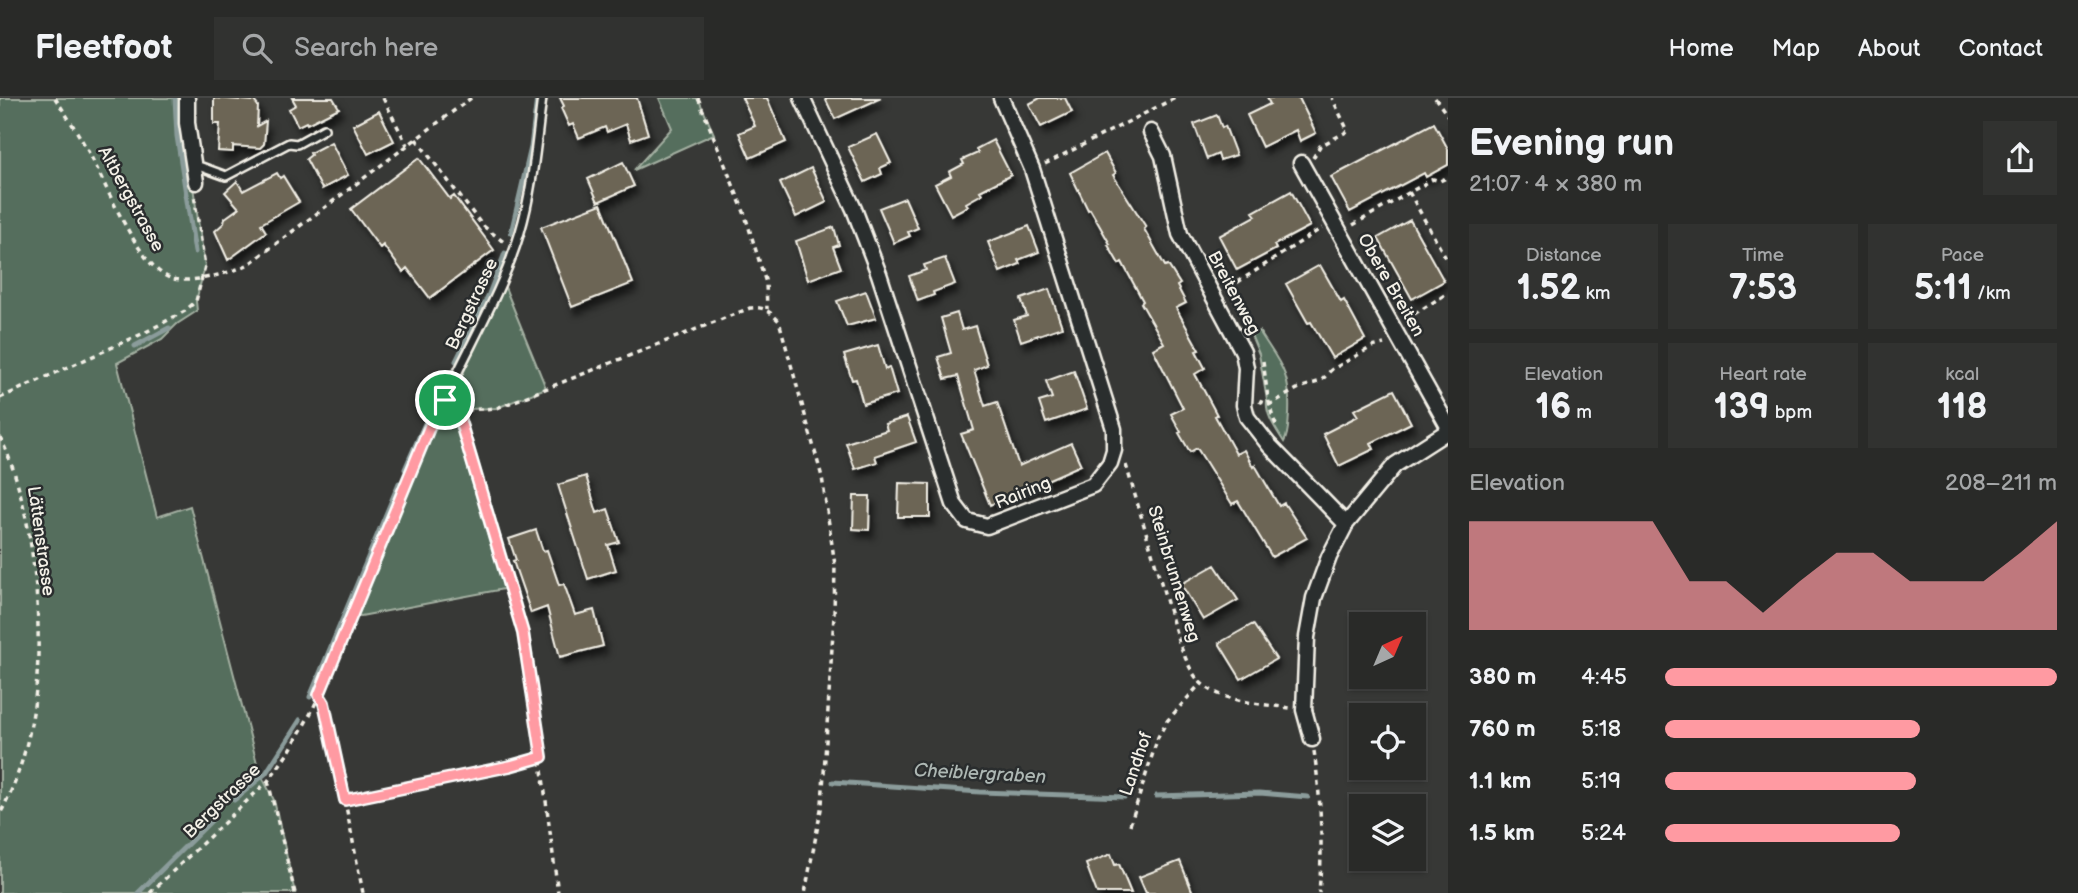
<!DOCTYPE html>
<html lang="en">
<head>
<meta charset="utf-8">
<style>
  :root { --surface:#292a28; --page:#313230; --text:#f1f3f6; --muted:#a5a7a8; --line:#454645; --accent:#ff9aa2 }
  body { margin:0; font-family:"Balsamiq Sans",sans-serif; background:var(--page); color:var(--text); height:100vh; display:flex; flex-direction:column; font-size:26px; white-space:nowrap }
  * { box-sizing:border-box; margin:0 }
  p { font-size:23px; color:var(--muted) }
  .icon { flex:none; width:38px; height:38px; fill:none; stroke:currentColor; stroke-width:2; stroke-linecap:round; stroke-linejoin:round }
  .map { position:relative; flex:1; overflow:hidden }
  .sheet { display:flex; flex-direction:column; background:var(--surface); width:630px }
  .sheet>* { flex:none }
  .needle { width:46px; rotate:44deg }
  .tools { position:absolute; left:1349px; top:514px; display:grid; gap:14px }
  .tools a { display:grid; place-items:center; width:77px; height:77px; border-radius:0px; background:var(--surface); box-shadow:0 2px 5px #0004,0 0 0 2px var(--line); font-size:35px }
  .pin { position:absolute; display:grid; place-items:center; width:60px; height:60px; color:#fff; margin:-30px; border:4px solid #fff; border-radius:50%; box-shadow:0 2px 7px #0007 }
  .round { display:grid; place-items:center; flex:none; width:74px; height:74px; border-radius:0px; background:var(--page) }
  .head { display:flex; align-items:center; justify-content:space-between; height:119px; padding:0 21px }
  h1 { font-size:38px; font-weight:600; line-height:52px }
  .metrics { display:grid; grid-template-columns:repeat(3,1fr); gap:10px; height:119px; padding:7px 21px }
  .metrics div { display:grid; align-content:center; border-radius:0px; background:var(--page); text-align:center }
  .metrics b { font-size:35px; font-weight:600 }
  .metrics small { font-size:19px; font-weight:400 }
  .metrics p { font-size:19px }
  .chart { height:196px; padding:14px 21px }
  .chart p { display:flex; justify-content:space-between }
  .chart svg { width:100%; height:126px; margin-top:7px; fill:var(--accent); opacity:.7 }
  ul { padding:0 21px; list-style:none; font-size:23px }
  li { display:grid; grid-template-columns:112px 84px 1fr; align-items:center; height:52px }
  li i { height:18px; border-radius:9px; background:var(--accent) }
  header { display:flex; align-items:center; gap:42px; box-sizing:border-box; height:98px; padding:0 35px; background:var(--surface); border-bottom:2px solid var(--line) }
  header strong { font-size:33px }
  nav { display:flex; gap:38px; margin-inline-start:auto; font-size:24px }
  .search { width:490px; height:63px; background:var(--page); display:flex; align-items:center; gap:18px; box-sizing:border-box; padding:0 24px; border-radius:0px; color:var(--muted); font-size:26px }
  main { display:flex; flex:1; min-height:0 }
  .map>svg:first-child { display:block }
  .green { fill:#546e5d; stroke:#a4b0a2; stroke-width:2 }
  .lines { fill:none; stroke-linecap:round; stroke-linejoin:round }
  .stream { stroke:#8b9c9b; stroke-width:5 }
  .building { fill:#6c6554; stroke:#f4f1e8; stroke-width:2; filter:url(#shadow) }
  .lane-casing { stroke:#f4f1e8; stroke-width:12 }
  .street-casing { stroke:#f4f1e8; stroke-width:19 }
  .path { stroke:#f4f1e8; stroke-width:3.5; stroke-dasharray:5 5; stroke-linecap:butt }
  .lane { stroke:#2a2d2e; stroke-width:7 }
  .street { stroke:#2a2d2e; stroke-width:14 }
  .route-casing { stroke:#fff; stroke-width:14 }
  .route { stroke:#ff9aa2; stroke-width:9 }
  .labels { text-anchor:middle; dominant-baseline:central; stroke-width:5; stroke-linejoin:round; paint-order:stroke }
  .street-label { font-size:18px; fill:#f4f1e8; stroke:#2a2d2e }
  .water-label { font-size:19px; font-style:italic; fill:#aeb8b4; stroke:#2a2d2e }
</style>
</head>
<body>
<header>
<strong>Fleetfoot</strong>
<div class="search"><svg class="icon" aria-label="search" viewBox="0 0 24 24"><circle cx="10" cy="10" r="6"/><path d="M15 15l6 6"/></svg>Search here</div>
<nav><a>Home</a><a>Map</a><a>About</a><a>Contact</a></nav>
</header>
<main>
<div class="map">
<svg width="1448" height="795" viewBox="0 0 1448 795">
  <defs>
    <filter id="shadow"><feDropShadow dx="4" dy="7" stdDeviation="3.5" flood-color="#0009"/></filter>
  </defs>
  <rect width="100%" height="100%" fill="#373836"/>
  <filter id="ink" filterUnits="userSpaceOnUse"><feTurbulence type="fractalNoise" baseFrequency=".0143" numOctaves="2"/><feDisplacementMap in="SourceGraphic" scale="14" xChannelSelector="R" yChannelSelector="G"/><feConvolveMatrix kernelMatrix="1 2 1 2 8 2 1 2 1" color-interpolation-filters="sRGB"/></filter>
  <g filter="url(#ink)">
    <path class="green" d="M0 0H187L193 89 205 168 196 203 197 213 177 226 162 241 117 265 157 419 190 408 259 673 274 702 295 795H0Z
      M659 0H698L714 36 634 72 672 30Z
      M502 182 546 290 497 310 469 311 458 317 509 490 361 518 354 517 434 318Z
      M1259 233C1280 266 1291 274 1289 316 1288 326 1289 335 1284 344 1276 331 1265 317 1267 302L1259 256 1251 237Z"/>
    <g class="lines">
      <path class="stream" d="M175 0 177 38 195 154
        M511 135 531 49 537 0
        M135 248 169 230
        M456 263 489 196 505 155
        M405 371 426 323 448 280
        M310 599 399 385
        M833 684 980 694 1125 699
        M1156 698 1260 695 1308 699
        M234 702 266 675 300 622
        M138 795 214 720"/>
    </g>
    <path class="building" d="M214 0 254 3 258 8 257 28 266 23 264 46 260 50 233 48V54L218 53 220 26H214Z
      M292 0H333L339 10 307 26 306 24 298 28 289 11 296 7Z
      M560 0H637L648 36 631 42 626 26 607 34 605 29 579 40 573 26 569 28 561 10 564 8Z
      M742 0H767L786 44 750 60 739 35 755 28Z
      M825 0H881L835 21Z
      M1040 0H1065L1072 14 1041 29 1029 6Z
      M1267 0H1299L1316 35 1300 43 1296 32 1262 49 1247 17 1270 6Z
      M379 13 394 43 368 56 353 27Z
      M1217 17 1222 30 1225 28 1236 57 1220 62 1218 56 1207 61 1194 26Z
      M1434 25 1448 51V67L1426 79 1424 75 1350 114 1331 79Z
      M877 36 891 65 880 70 882 76 865 84 848 49Z
      M993 42 1011 77 980 93 982 96 966 105 968 108 951 117 935 86 951 78 949 74 964 66 962 62 978 55 976 51Z
      M331 44 348 77 322 91 306 61 311 57 310 55Z
      M1105 55 1116 75 1113 77 1146 129 1144 131 1165 168 1168 167 1180 186 1177 188 1186 205 1176 210 1199 252 1196 253 1205 270 1195 276 1217 317 1215 318 1236 356 1244 352 1253 369 1255 367 1279 408 1284 405 1307 440 1272 459 1238 403 1232 406 1197 350 1190 354 1179 335 1181 334 1171 316 1183 310 1153 251 1164 245 1141 205 1143 203 1122 164 1119 166 1108 147 1110 146 1090 111 1088 112 1070 75Z
      M419 60 450 101 454 98 494 152 430 200 407 170 403 174 383 147 380 150 351 111Z
      M623 64 634 88 598 104 588 81Z
      M811 70 827 104 796 119 780 85Z
      M277 75 280 80 283 78 299 104 261 126 266 134 228 162 215 133 224 125 225 120 239 110 225 94 237 83 243 93Z
      M1291 93 1310 128 1274 147 1276 151 1237 172 1219 138 1256 118 1253 114Z
      M905 100 918 130 908 134 910 138 894 145 879 110Z
      M601 106 633 185 572 209 541 129Z
      M1410 122 1444 183 1412 201 1378 140Z
      M1029 128 1039 154 1018 162 1020 166 1000 174 988 144Z
      M834 129 839 147 833 149 841 170 808 182 796 143Z
      M945 160 955 186 933 194 934 197 918 203 909 178 926 172 924 167Z
      M1320 167 1341 204 1344 202 1365 241 1332 260 1311 224 1308 225 1286 186Z
      M1049 191 1062 229 1021 243 1014 222 1027 218 1021 201Z
      M866 193 876 220 847 228 837 203Z
      M957 215 962 232 975 228 987 267 974 272 985 308 997 304 1019 368 1071 345 1081 367 990 407 961 336 974 332 958 278 945 281 938 259 951 255 941 220Z
      M878 247 885 271 889 269 897 296 863 306 856 281 852 282 844 257Z
      M1074 273 1087 311 1046 325 1039 304 1052 300 1046 283Z
      M1394 292 1411 325 1371 345 1374 351 1339 368 1323 336 1358 318 1354 312Z
      M907 319 916 344 875 358 877 364 855 371 846 345 887 332 885 326Z
      M586 378 597 415 608 411 619 444 608 447 616 472 588 481 558 387Z
      M899 385 930 386V419H898Z
      M854 398H870L869 432 853 431Z
      M536 432 543 453 547 452 559 487 564 486 575 517 594 512 603 548 560 559 547 509 531 515 513 463 516 462 509 441Z
      M1215 467 1238 502 1203 522 1181 486Z
      M1253 526 1276 561 1241 581 1219 545Z
      M1111 756 1115 767 1119 766 1131 795H1097L1086 766Z
      M1180 763 1193 795H1146L1139 779Z"/>
    <g class="lines">
      <defs>
        <path id="lane" d="M193 66 226 78 289 45 297 46 324 31
          M445 301 458 316 523 535 532 593
          M434 318 445 301C470 246 503 192 520 134 533 90 536 45 542 0"/>
        <path id="street" d="M187 0V25L196 84
          M802 0 854 111 879 176 954 406 967 423 987 428 1093 387 1110 365 1114 352V331L1032 71 1001 0
          M1151 34 1163 58 1180 136 1243 254 1246 270 1244 307 1247 319 1269 347 1346 426
          M1301 65 1448 328
          M1312 641 1304 612 1307 539 1314 500 1329 459 1346 426 1395 367 1448 333"/>
      </defs>
      <use href="#lane" class="lane-casing"/>
      <use href="#street" class="street-casing"/>
      <path class="path" d="M55 0C67 18 79 36 89 55 106 86 138 168 170 180 189 187 231 175 249 166L471 0
        M383 0 407 47
        M698 0 744 114 766 185 767 211
        M1435 0 1448 18
        M416 41 482 127 505 145
        M1313 60 1320 48 1348 33 1332 0
        M1045 66 1175 0
        M1409 94 1448 164
        M1353 127 1433 81 1440 83 1448 79
        M1225 185 1240 211
        M1228 187 1238 184 1322 130
        M1406 221 1448 195
        M1263 263C1266 282 1268 315 1278 330
        M0 300 144 235 185 213 196 203 205 168 194 97
        M1259 303 1269 307 1299 290 1321 283 1331 272 1372 249 1384 246
        M467 312 497 310 750 210C764 208 769 213 779 223L822 379 835 467 834 518 822 706 805 795
        M0 339C36 412 47 546 31 626 25 658 15 688 0 716
        M1126 367 1179 545C1185 558 1190 574 1200 584 1220 604 1263 606 1290 610
        M319 597 324 605 345 703
        M533 603 558 795
        M1314 653C1321 701 1323 747 1319 795
        M268 683 295 795
        M1130 727 1158 639 1167 623 1201 585
        M150 795 268 683 289 654 312 613 340 551 429 329
        M363 795 345 703 510 668 542 659"/>
      <use href="#lane" class="lane"/>
      <use href="#street" class="street"/>
    </g>
  </g>
  <g class="lines" filter="url(#ink)">
    <defs>
      <path id="route" d="M445 302 458 316 523 535 542 659 510 668 345 702 324 605 319 597 434 318Z"/>
    </defs>
    <use href="#route" class="route-casing"/>
    <use href="#route" class="route"/>
  </g>
  <g class="labels">
    <g class="street-label">
      <text transform="translate(131 101) rotate(61)">Altbergstrasse</text>
      <text transform="translate(1391 187) rotate(60)">Obere Breiten</text>
      <text transform="translate(1234 195) rotate(62)">Breitenweg</text>
      <text transform="translate(472 206) rotate(-65)">Bergstrasse</text>
      <text transform="translate(1023 395) rotate(-22)">Rairing</text>
      <text transform="translate(41 443) rotate(82)">Lättenstrasse</text>
      <text transform="translate(1174 476) rotate(73)">Steinbrunnenweg</text>
      <text transform="translate(1136 666) rotate(-71)">Landhof</text>
      <text transform="translate(222 703) rotate(-44)">Bergstrasse</text>
    </g>
    <g class="water-label">
      <text transform="translate(980 676) rotate(3)">Cheiblergraben</text>
    </g>
  </g>
</svg>
<div class="tools">
<a><svg class="needle" viewBox="-14 -14 28 28"><path d="M0-13l5 13h-10z" fill="#e53935"/><path d="M0 13l5-13h-10z" fill="#a5a7a8"/></svg></a>
<a><svg class="icon" aria-label="locate" viewBox="0 0 24 24"><circle cx="12" cy="12" r="6"/><path d="M12 2v4M12 18v4M2 12h4M18 12h4"/></svg></a>
<a><svg class="icon" aria-label="layers" viewBox="0 0 24 24"><path d="M12 4l9 5-9 5-9-5zM3 14l9 5 9-5"/></svg></a>
</div>
<div class="pin" style="left:445px;top:302px;background:#1e9e55"><svg class="icon" aria-label="arrive" viewBox="0 0 24 24"><path d="M6 21V4h12l-3 4 3 4H6"/></svg></div>
</div>
<section class="sheet">
<div class="head"><div><h1>Evening run</h1><p>21:07 · 4 × 380 m</p></div><a class="round"><svg class="icon" aria-label="share" viewBox="0 0 24 24"><path d="M12 15V3M7 8l5-5 5 5M5 13v7h14v-7"/></svg></a></div>
<div class="metrics">
<div><p>Distance</p><b>1.52<small> km</small></b></div>
<div><p>Time</p><b>7:53</b></div>
<div><p>Pace</p><b>5:11<small> /km</small></b></div>
</div>
<div class="metrics">
<div><p>Elevation</p><b>16<small> m</small></b></div>
<div><p>Heart rate</p><b>139<small> bpm</small></b></div>
<div><p>kcal</p><b>118</b></div>
</div>
<div class="chart"><p><span>Elevation</span>208–211 m</p>
<svg viewBox="0 0 160 44" preserveAspectRatio="none"><path d="M0 44V6L10 6L20 6L30 6L40 6L50 6L60 27L70 27L80 38L90 27L100 17L110 17L120 27L130 27L140 27L150 17L160 6V44z"/></svg>
</div>
<ul>
<li><b>380 m</b>4:45<i style="width:100%"></i></li>
<li><b>760 m</b>5:18<i style="width:65%"></i></li>
<li><b>1.1 km</b>5:19<i style="width:64%"></i></li>
<li><b>1.5 km</b>5:24<i style="width:60%"></i></li>
</ul>
</section>
</main>
</body>
</html>
